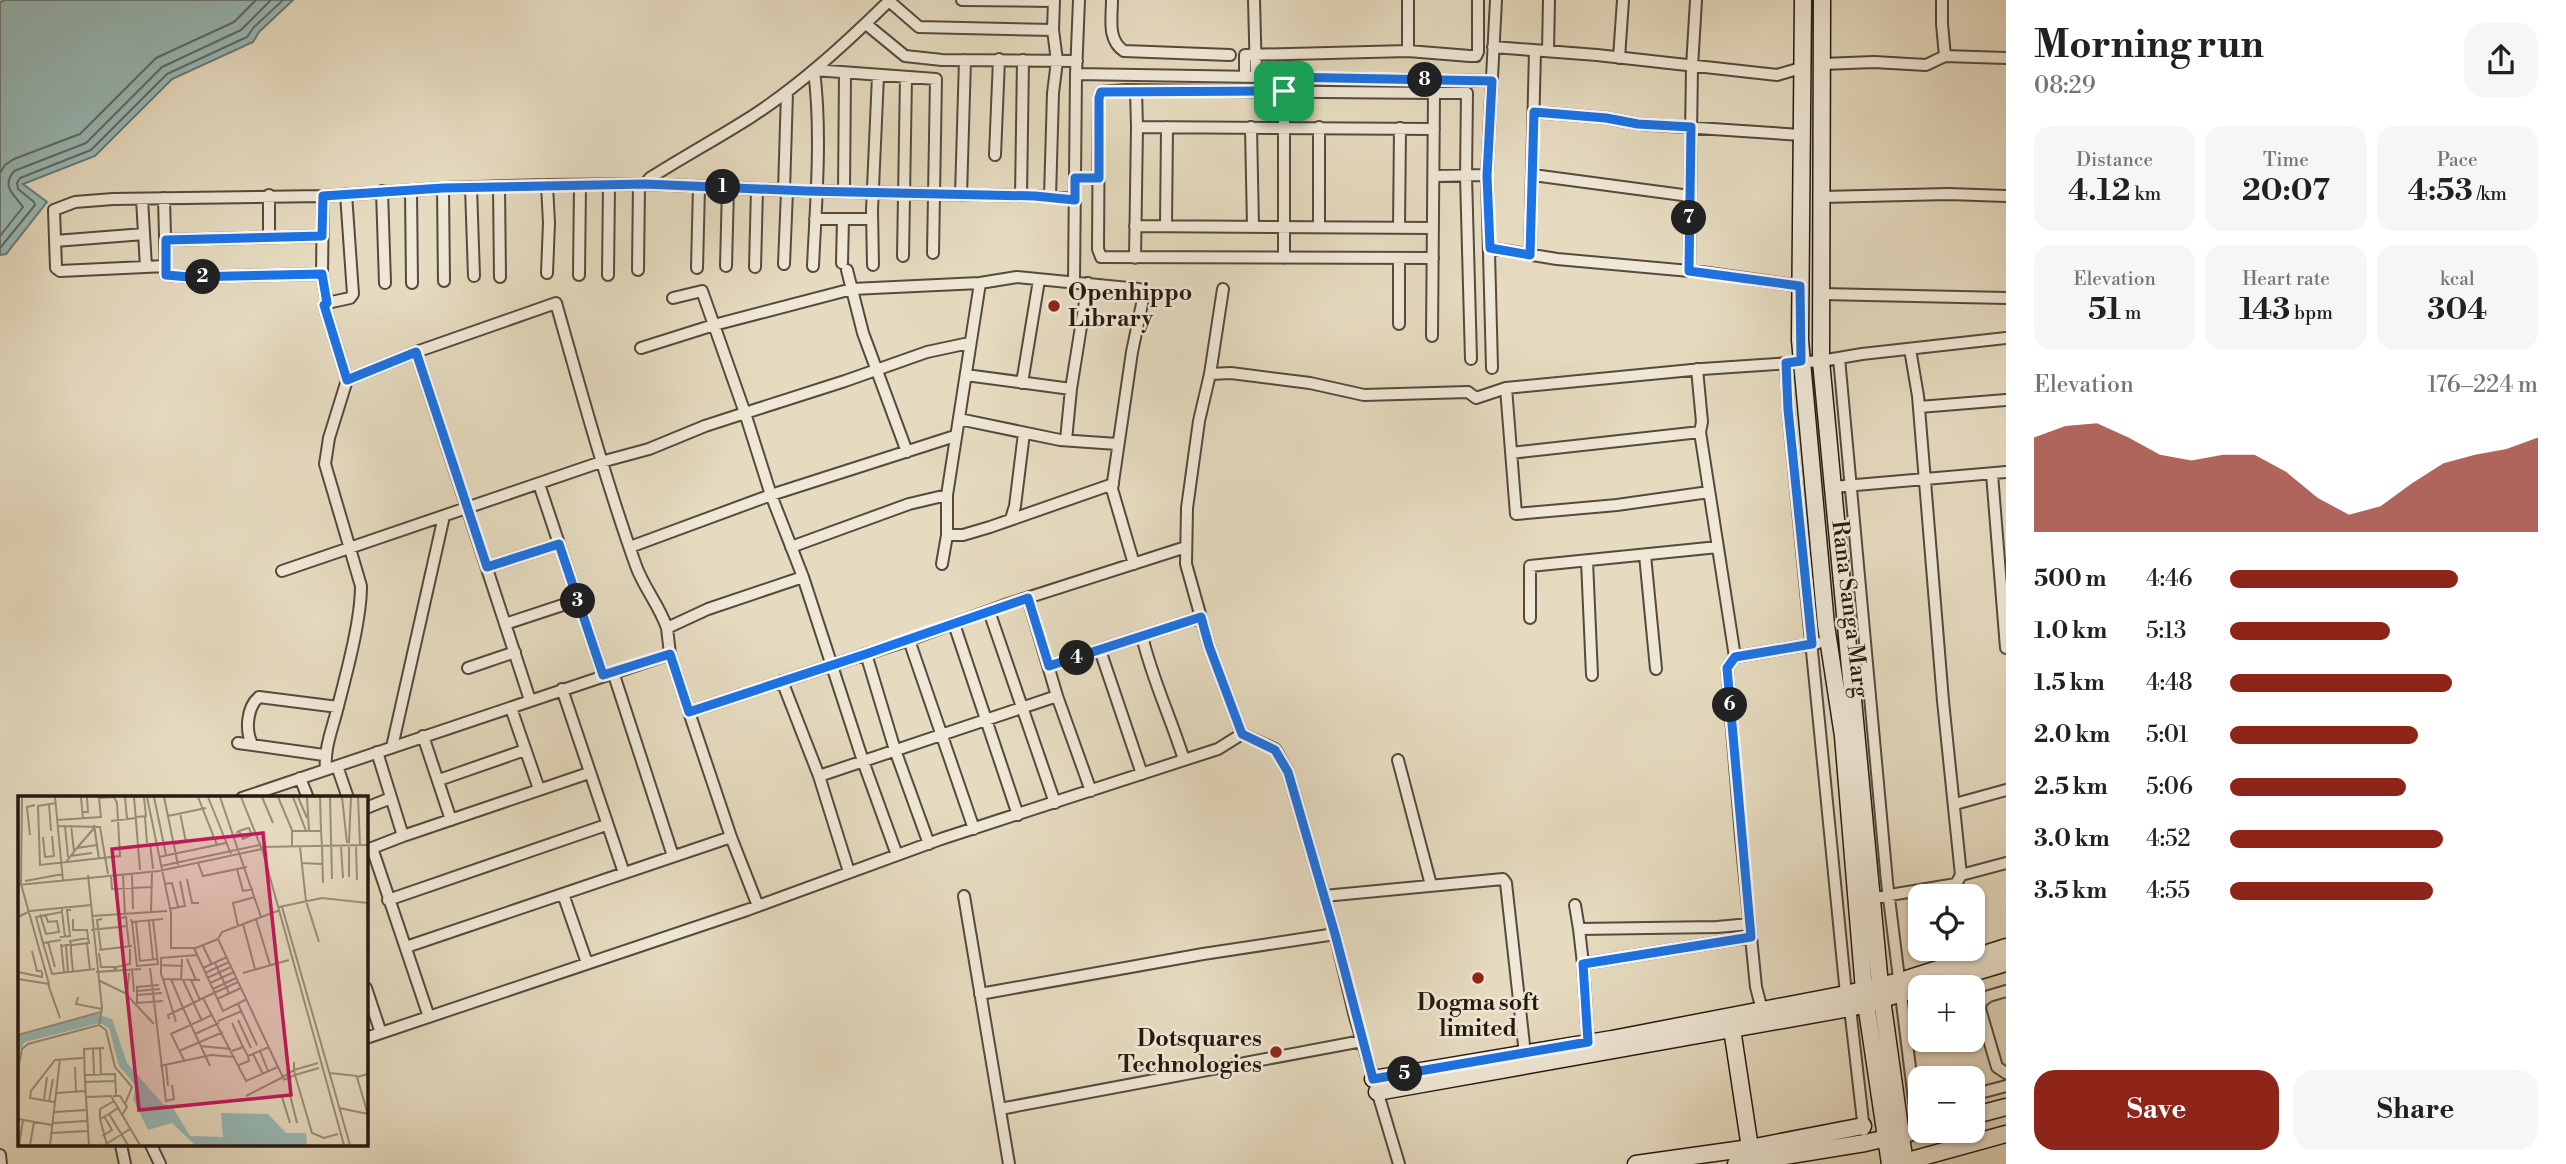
<!DOCTYPE html>
<html lang="en">
<head>
<meta charset="utf-8">
<style>
  :root { --surface:#fff; --page:#f6f6f6; --text:#202124; --muted:#757577; --accent:#8f2418 }
  body { margin:0; font-family:"Libre Bodoni",serif; background:var(--page); color:var(--text); height:100vh; display:flex; flex-direction:column; font-size:26px; white-space:nowrap }
  * { box-sizing:border-box; margin:0 }
  p { font-size:23px; color:var(--muted) }
  .icon { flex:none; width:38px; height:38px; fill:none; stroke:currentColor; stroke-width:2; stroke-linecap:round; stroke-linejoin:round }
  .map { position:relative; flex:1; overflow:hidden }
  .panel { display:flex; flex-direction:column; background:var(--surface); width:560px }
  .panel>* { flex:none }
  .tools { position:absolute; left:1908px; top:884px; display:grid; gap:14px }
  .tools a { display:grid; place-items:center; width:77px; height:77px; border-radius:14px; background:var(--surface); box-shadow:0 2px 5px #0004; font-size:35px }
  .pin { position:absolute; display:grid; place-items:center; width:60px; height:60px; color:#fff; margin:-30px; border-radius:14px; box-shadow:0 4px 10px #0006 }
  .km { position:absolute; width:35px; height:35px; margin:-18px; border-radius:50%; background:#222; color:#fff; font-size:19px; line-height:35px; text-align:center }
  .round { display:grid; place-items:center; flex:none; width:74px; height:74px; border-radius:21px; background:var(--page) }
  .summary { display:flex; align-items:center; justify-content:space-between; height:119px; padding:0 28px }
  h1 { font-size:38px; font-weight:800; line-height:52px }
  .stats { display:grid; grid-template-columns:repeat(3,1fr); gap:10px; height:119px; padding:7px 28px }
  .stats div { display:grid; align-content:center; border-radius:18px; background:var(--page); text-align:center }
  .stats b { font-size:30px; font-weight:800 }
  .stats small { font-size:19px; font-weight:400 }
  .stats p { font-size:19px }
  .chart { height:196px; padding:14px 28px }
  .chart p { display:flex; justify-content:space-between }
  .chart svg { width:100%; height:126px; margin-top:7px; fill:var(--accent); opacity:.7 }
  .button { display:flex; gap:14px; margin-top:auto; padding:14px 28px }
  .button a { flex:1; height:80px; border-radius:21px; background:var(--accent); color:#fff; font-size:28px; font-weight:800; line-height:80px; text-align:center }
  .button a+a { background:var(--page); color:var(--text) }
  ul { padding:0 28px; list-style:none; font-size:23px }
  li { display:grid; grid-template-columns:112px 84px 1fr; align-items:center; height:52px }
  li i { height:18px; border-radius:9px; background:var(--accent) }
  main { display:flex; flex:1; min-height:0 }
  .map>svg:first-child { display:block }
  .water { fill:#97bab8; stroke:#697a75; stroke-width:2 }
  .lines { fill:none; stroke-linecap:round; stroke-linejoin:round }
  .shore { stroke:#5e6a64; stroke-width:2 }
  .street-casing { stroke:#554a3c; stroke-width:14 }
  .secondary-casing { stroke:#251a10; stroke-width:19 }
  .street { stroke:#efe8d6; stroke-width:10 }
  .secondary { stroke:#efe8d6; stroke-width:16 }
  .route-casing { stroke:#fff; stroke-width:14 }
  .route { stroke:#1a73e8; stroke-width:9 }
  .poi-dot { fill:#8f2418; stroke:#efe8d6; stroke-width:2.5 }
  .labels { text-anchor:middle; dominant-baseline:central; stroke-width:5; stroke-linejoin:round; paint-order:stroke }
  .poi-label { font-size:23px; font-weight:bold; fill:#251a10; stroke:#efe8d6; text-anchor:start }
  .street-label { font-size:23px; fill:#251a10; stroke:#efe8d6 }
  .inset-road { fill:none; stroke:#998e7a; stroke-width:2 }
  .view { fill:#c2185b; fill-opacity:0.15; stroke:#c2185b; stroke-width:3.5 }
  .inset-edge { fill:none; stroke:#251a10; stroke-width:3.5 }
</style>
</head>
<body>
<main>
<div class="map">
<svg width="2006" height="1164" viewBox="0 0 2006 1164">
  <rect width="100%" height="100%" fill="#e6dbc0"/>
  <filter id="stains"><feTurbulence type="fractalNoise" baseFrequency=".00286" numOctaves="4"/><feColorMatrix values="0 0 0 0 .2 0 0 0 0 .09 0 0 0 0 .02 0 0 0 .5 -.17"/></filter>
  <radialGradient id="worn" r=".72"><stop offset=".6" stop-color="#630" stop-opacity="0"/><stop offset="1" stop-color="#630" stop-opacity=".3"/></radialGradient>
  <path class="water" d="M5 0H293L259 32 253 42 172 79 95 156 23 184 47 202 6 254 0 255V2Z"/>
  <g class="lines">
    <path class="shore" d="M0 173 5 165 14 159 80 134 156 58 234 22 256 0
      M0 236 23 207C14 194 1 187 14 171L86 143 162 67 241 30 271 0
      M0 248 35 205 34 202 18 189 17 183 20 178 91 150 167 74 247 37 254 27 283 0"/>
    <defs>
      <path id="street" d="M962 0 1054 1
        M1112 0C1112 18 1107 40 1124 51L1230 55
        M1254 0 1256 77
        M1408 0V51L1470 56H1476L1478 52V0
        M1942 0V24L1945 56 2006 58
        M889 1 919 27 1053 30
        M866 24 905 56 942 60 1077 61
        M1493 47 1597 55 1777 75 1801 68
        M1548 51 1549 0
        M1619 58 1623 0
        M1822 64 1874 62 1926 65 1945 56
        M1076 74 1492 81
        M1245 77V55L1408 51
        M1136 90 1137 127
        M1534 112 1606 118 1638 124 1801 135
        M1251 127 1253 227
        M995 155 999 59
        M1533 175 1690 196
        M1434 176 1487 175
        M645 184 650 178C683 157 718 138 751 117 802 84 847 42 890 0
        M471 187 474 276
        M499 187 500 277
        M443 188 444 281
        M411 190 412 283
        M382 191 385 283
        M784 191 787 92
        M844 192 845 74
        M961 195 965 60
        M323 196 322 274 327 303 324 305 347 380 329 438 325 464 361 586C361 621 346 675 337 710 332 730 324 749 326 769
        M1021 196 1023 60
        M1050 197 1053 93 1057 61 1053 30 1054 0
        M1822 197 1949 194 2006 196
        M164 198 166 275 189 277 322 274
        M142 199 146 267
        M815 219H872
        M1135 226 1433 228
        M1166 226 1167 127
        M1319 227V127
        M1399 228 1400 128
        M269 237V195
        M166 240 322 236
        M55 241 144 234
        M1490 248 1557 259 1701 272 1800 286
        M1530 255 1535 51
        M903 256 906 77
        M1135 258 1137 127 1434 129
        M1284 258V84
        M1433 258 1101 257 1098 249 1099 98 1101 92 1126 90 1434 93
        M842 263 843 219
        M784 264 787 191
        M873 265 872 210 878 76
        M166 266 60 271 56 268 54 210 75 202 113 199 323 196 443 188 547 185 645 184 806 191 1035 196 1075 199
        M726 266 728 187
        M813 266C816 201 822 135 814 70L936 79 933 253
        M755 267 757 189
        M697 268 699 187
        M638 270 639 184
        M847 270 863 333 907 452
        M1689 271 1692 67 1696 0
        M547 273 549 223 547 185
        M579 275 580 186
        M608 275 609 186
        M1074 282 1076 74 1079 0
        M1822 294 2006 298
        M673 298 702 291 745 413 845 381 927 352 969 343
        M327 303 350 298 353 294 346 194
        M1399 324V258
        M1432 336 1434 93H1467L1466 176 1471 359
        M641 348 714 325 852 289 980 283
        M1910 349 1918 396 1943 701 1961 875
        M416 352 530 700
        M1839 358 1887 882 1918 1132
        M1786 363 1788 409 1846 994 1850 1008 1864 1130
        M1492 368 1487 175 1496 0
        M1210 374 1223 289
        M966 375 1071 389
        M347 380 416 352 556 303C581 391 605 479 636 566 644 588 659 605 667 628
        M1022 383 1039 280
        M1506 388 1516 514 1617 505 1709 492
        M1919 407 2006 400
        M959 419 1060 440 1117 444
        M1700 432 1735 657
        M1066 440 1071 389 1088 283
        M1511 453 1700 432 1702 422 1697 369
        M1992 474 2006 648
        M539 484 603 675
        M1833 487 2006 472
        M1011 519 1015 506 1024 433
        M947 535H963L990 527 1113 484
        M630 547 771 495 955 436
        M791 547 909 504 947 495
        M1645 555 1656 669
        M1587 561 1592 675
        M942 564 947 535V495L980 283 1017 277 1139 289 1143 299 1132 352 1112 489 1134 564
        M487 567 559 544
        M803 577 863 761 897 855
        M1028 598 1057 696 1091 791
        M989 611 1055 803
        M1530 618V566L1718 547
        M505 624 578 600
        M954 624 1018 815
        M1142 636C1152 679 1171 718 1184 760
        M909 640 974 829
        M1100 650 1142 774
        M670 654 689 712
        M866 654 895 750 929 844
        M1049 666 1201 617
        M468 668 515 652
        M613 672 673 856
        M782 681 819 776 849 872
        M562 689 624 873
        M511 708 539 789
        M1242 734 1209 646 1186 564 1187 508 1199 421 1210 374 1231 373 1310 383 1364 395 1468 392 1476 398 1506 388 1702 369 1821 361 1862 354 2006 338
        M423 736 451 820
        M238 743 324 755
        M252 744C245 730 247 707 259 697L338 707
        M392 747 444 516
        M1398 760 1431 885
        M337 766 348 798
        M819 776 1057 696
        M300 778 308 798
        M439 780 525 750
        M242 798 670 654 667 628 708 609 803 577 771 495 745 413 705 426 649 449 601 462 282 571
        M1955 804 2006 790
        M366 808 391 798
        M403 836 589 773
        M372 848 429 1017
        M367 850 403 836 377 752
        M563 894 587 963
        M964 896 1009 1164
        M1324 896 1503 879 1506 883 1525 1054
        M1872 898 1956 884 1961 875 2006 863
        M388 900 606 825
        M1575 905 1579 929
        M758 906 731 837 689 712 909 640 1005 605 1186 547
        M406 947 731 837
        M1583 964 1579 929 1717 927 1750 924
        M366 988 381 1033
        M2006 991 1989 996 1981 1002 1980 1009 1997 1067 2006 1073
        M980 994 1203 954 1335 934
        M1762 1010 1756 987 1741 837 1727 668 1735 657 1818 643
        M366 1038 747 910 941 839 1218 749 1242 734 1275 749 1288 772 1335 934 1355 1017 1399 1164
        M1588 1042 1583 964 1751 937
        M1972 1095 2006 1086
        M1000 1109 1362 1041
        M121 1145 125 1164
        M151 1145 160 1164
        M0 1155 1 1164"/>
      <path id="secondary" d="M1803 0 1800 340 1826 625 1843 736 1864 990 1890 1164
        M1822 0 1821 361 1880 985 1905 1164
        M1925 987 2006 963
        M1373 1079 1612 1039 1846 994 1900 981 2006 947
        M1377 1092 1850 1008 1920 988
        M1972 1116 2006 1107
        M1750 1148 1863 1126
        M1636 1164 1750 1148 1732 1029
        M1736 1164 1865 1143 1922 1130
        M1897 1164 2006 1134"/>
    </defs>
    <use href="#street" class="street-casing"/>
    <use href="#secondary" class="secondary-casing"/>
    <use href="#street" class="street"/>
    <use href="#secondary" class="secondary"/>
  </g>
  <g class="lines">
    <defs>
      <path id="route" d="M1284 77 1492 81 1487 176 1490 248 1530 255 1534 112 1606 118 1638 124 1691 127 1689 271 1800 286 1801 361 1786 363 1788 409 1812 644 1735 657 1727 668 1751 937 1583 964 1588 1042 1373 1079 1335 934 1288 772 1275 750 1242 734 1209 646 1201 617 1049 666 1028 598 866 654 689 712 670 654 603 675 559 544 487 567 416 352 347 380 324 305 327 303 322 274 189 277 166 275V240L322 236 323 196 443 188 645 184 806 191 1035 196 1075 200V178H1099V98L1101 92 1284 91Z"/>
    </defs>
    <use href="#route" class="route-casing"/>
    <use href="#route" class="route"/>
  </g>
  <g class="poi-dot">
    <circle cx="1054" cy="306" r="7"/>
    <circle cx="1478" cy="978" r="7"/>
    <circle cx="1276" cy="1052" r="7"/>
  </g>
  <g class="labels">
    <g class="poi-label">
      <text x="1068" y="293">Openhippo<tspan x="1068" dy="26">Library</tspan></text>
      <text x="1478" y="1003" text-anchor="middle">Dogma soft<tspan x="1478" dy="26">limited</tspan></text>
      <text x="1262" y="1039" text-anchor="end">Dotsquares<tspan x="1262" dy="26">Technologies</tspan></text>
    </g>
    <g class="street-label">
      <text transform="translate(1850 609) rotate(83)">Rana Sanga Marg</text>
    </g>
  </g>
  <g transform="translate(18 796)">
    <rect width="350" height="350" fill="#e6dbc0"/>
    <path d="M79 218 94 223 109 267 145 308 154 310 172 340 205 341 203 317 250 318 268 337H288L289 349H177L154 327 130 334 115 303 118 290 101 270 91 232 82 227 7 246 0 257V240Z" fill="#97bab8"/>
    <path class="inset-road" d="M37 1 45 85M63 1 65 23M81 1 83 22M107 1 109 23M116 1 122 74M129 1 153 117V152H178L200 143M136 1 148 59M146 1 160 69M180 1 199 49M190 1 213 58M202 1 243 121M223 1 245 56 326 349M244 1 255 27M260 1 274 34V50M275 1 288 35M280 1 289 22M289 1 291 35M302 1 303 35M312 1 314 83M324 1 329 47M340 1 342 49M38 7 20 10 22 69 102 60 99 7 96 1 82 2M31 8 33 35M64 16H70L69 1M162 17 168 46M150 20 188 12M118 21 128 20 126 2M127 21 129 47M39 24 83 21M93 25 118 22M53 29 56 55M76 29 81 63M40 30 82 31 90 78M47 30 50 61M274 35H303L304 50M218 37 221 35 230 32H231L234 39 225 43 221 35M12 39 9 11 17 9M34 40 36 61M25 41 27 61 36 60M132 47 135 73M331 47 333 1M156 48 196 41M243 51 350 49M282 51 288 105 301 146M304 51 305 87M323 51 325 82M331 51V81M338 51 339 84M59 52 77 31M52 60 74 57M141 61 208 47M48 66 59 52 79 49M180 67 185 80 229 71M283 67 304 68M143 70 242 49M219 73 225 95 235 93M114 78 115 113M70 79 84 212 81 229M105 79 107 119M93 80 94 93 133 91M169 83 174 107H181M7 85 45 78M146 88 154 87 160 111M0 89 141 75 244 53M261 111 304 102 350 107M264 111 332 349M151 113 167 110 162 85M44 116 47 141M133 117 134 76M22 118 28 138 41 136 39 125 30 126 27 118M74 120 149 115M0 121 12 115 73 109M55 123V134H69L70 142M113 123 114 126 145 123M238 123 252 169M131 125 135 164M114 126 119 170 140 168 135 124M118 126 122 165 139 163M225 128 237 173M109 130 111 151M220 130 215 107 237 101M73 134 109 130 108 121 103 122M42 141 52 140 49 114H53M43 144 25 147 18 121 44 116V111M30 146 37 171M25 147 34 178 77 173M69 147 72 174M43 148 46 176M48 149 50 176M44 150 48 149H55L71 147 70 142 52 145 53 149V156L55 175M185 150 194 169M176 152 205 215 229 203M81 154 114 150M83 154 79 124 84 123M14 155 19 175H24M81 157 83 171H96L97 175M179 159 143 162V178L145 183 182 184M169 163 178 184M197 167 211 197M143 169 164 170M132 172 148 305 156 303 154 289M185 172 209 161M114 173 116 196M98 175V171L112 168V153M0 176 24 181V176M78 176 123 173M187 177 211 166M225 177 271 164M189 182 213 171M0 183 31 188 3 88 4 1M145 183 158 226M80 184 107 197 136 228M163 184 164 163M165 184 184 225M173 184 182 204M192 187 216 176M30 188 42 222M141 189 119 191V207L145 205M195 193 218 182M119 195 142 193M109 199 111 177M119 199 144 197M60 201 58 208 84 213M185 202 220 186M199 203 223 192M220 208 239 249M151 223 150 219 165 212 153 183M220 224 233 252M200 225 224 215M214 227 225 251M177 238 201 227M0 239 83 216M182 250 213 253M75 253 76 278M82 253 83 278M161 255 205 236M214 255 225 251 230 260 231 265 221 269M242 255 250 275M235 258 245 278M230 260 251 251M166 264 153 238 194 219M276 266V274L300 267M148 269 150 290M142 270 193 259 217 261M192 270 165 212 185 202 228 285 260 271 200 143 204 136 262 114M57 271 58 296M260 271 265 281 276 274 277 279 301 272M0 273 4 253 10 248 81 229 88 234 97 271 114 291 107 308M312 277 339 280M350 278 339 281 350 319M67 279 97 278 98 299M265 284 277 279 294 337 306 342 320 338M67 286 66 253 86 252M39 297 67 295M272 299 279 327M95 300H102L109 311 104 319M228 300 265 281M68 301 93 300 122 349M264 301 272 327M26 304 29 281M31 305 35 283M36 306 12 302 13 295 37 264 65 262M100 312 91 318 110 349M321 312 350 318M36 316 69 314M0 323 34 329M82 323V313L96 305M35 327 69 325M33 337 70 335M84 340 94 334 86 320M88 348 112 333M1 349 5 324M12 349 16 326M32 349 42 263M71 349 67 286 97 285M89 349 82 323 91 318"/>
    <path class="view" d="M245 37 273 299 121 314 94 53Z"/>
    <rect width="350" height="350" class="inset-edge"/>
  </g>
  <rect width="100%" height="100%" filter="url(#stains)"/>
  <rect width="100%" height="100%" fill="url(#worn)"/>
</svg>
<div class="tools">
<a><svg class="icon" aria-label="locate" viewBox="0 0 24 24"><circle cx="12" cy="12" r="6"/><path d="M12 2v4M12 18v4M2 12h4M18 12h4"/></svg></a>
<a>+</a>
<a>−</a>
</div>
<div class="pin" style="left:1284px;top:91px;background:#1e9e55"><svg class="icon" aria-label="arrive" viewBox="0 0 24 24"><path d="M6 21V4h12l-3 4 3 4H6"/></svg></div>
<b class="km" style="left:723px;top:187px">1</b>
<b class="km" style="left:203px;top:277px">2</b>
<b class="km" style="left:578px;top:601px">3</b>
<b class="km" style="left:1077px;top:658px">4</b>
<b class="km" style="left:1405px;top:1074px">5</b>
<b class="km" style="left:1730px;top:705px">6</b>
<b class="km" style="left:1689px;top:218px">7</b>
<b class="km" style="left:1425px;top:80px">8</b>
</div>
<section class="panel">
<div class="summary"><div><h1>Morning run</h1><p>08:29</p></div><a class="round"><svg class="icon" aria-label="share" viewBox="0 0 24 24"><path d="M12 15V3M7 8l5-5 5 5M5 13v7h14v-7"/></svg></a></div>
<div class="stats">
<div><p>Distance</p><b>4.12<small> km</small></b></div>
<div><p>Time</p><b>20:07</b></div>
<div><p>Pace</p><b>4:53<small> /km</small></b></div>
</div>
<div class="stats">
<div><p>Elevation</p><b>51<small> m</small></b></div>
<div><p>Heart rate</p><b>143<small> bpm</small></b></div>
<div><p>kcal</p><b>304</b></div>
</div>
<div class="chart"><p><span>Elevation</span>176–224 m</p>
<svg viewBox="0 0 160 44" preserveAspectRatio="none"><path d="M0 44V11L10 7L20 6L30 11L40 17L50 19L60 17L70 17L80 23L90 32L100 38L110 35L120 27L130 20L140 17L150 15L160 11V44z"/></svg>
</div>
<ul>
<li><b>500 m</b>4:46<i style="width:74%"></i></li>
<li><b>1.0 km</b>5:13<i style="width:52%"></i></li>
<li><b>1.5 km</b>4:48<i style="width:72%"></i></li>
<li><b>2.0 km</b>5:01<i style="width:61%"></i></li>
<li><b>2.5 km</b>5:06<i style="width:57%"></i></li>
<li><b>3.0 km</b>4:52<i style="width:69%"></i></li>
<li><b>3.5 km</b>4:55<i style="width:66%"></i></li>
</ul>
<div class="button"><a>Save</a><a>Share</a></div>
</section>
</main>
</body>
</html>
